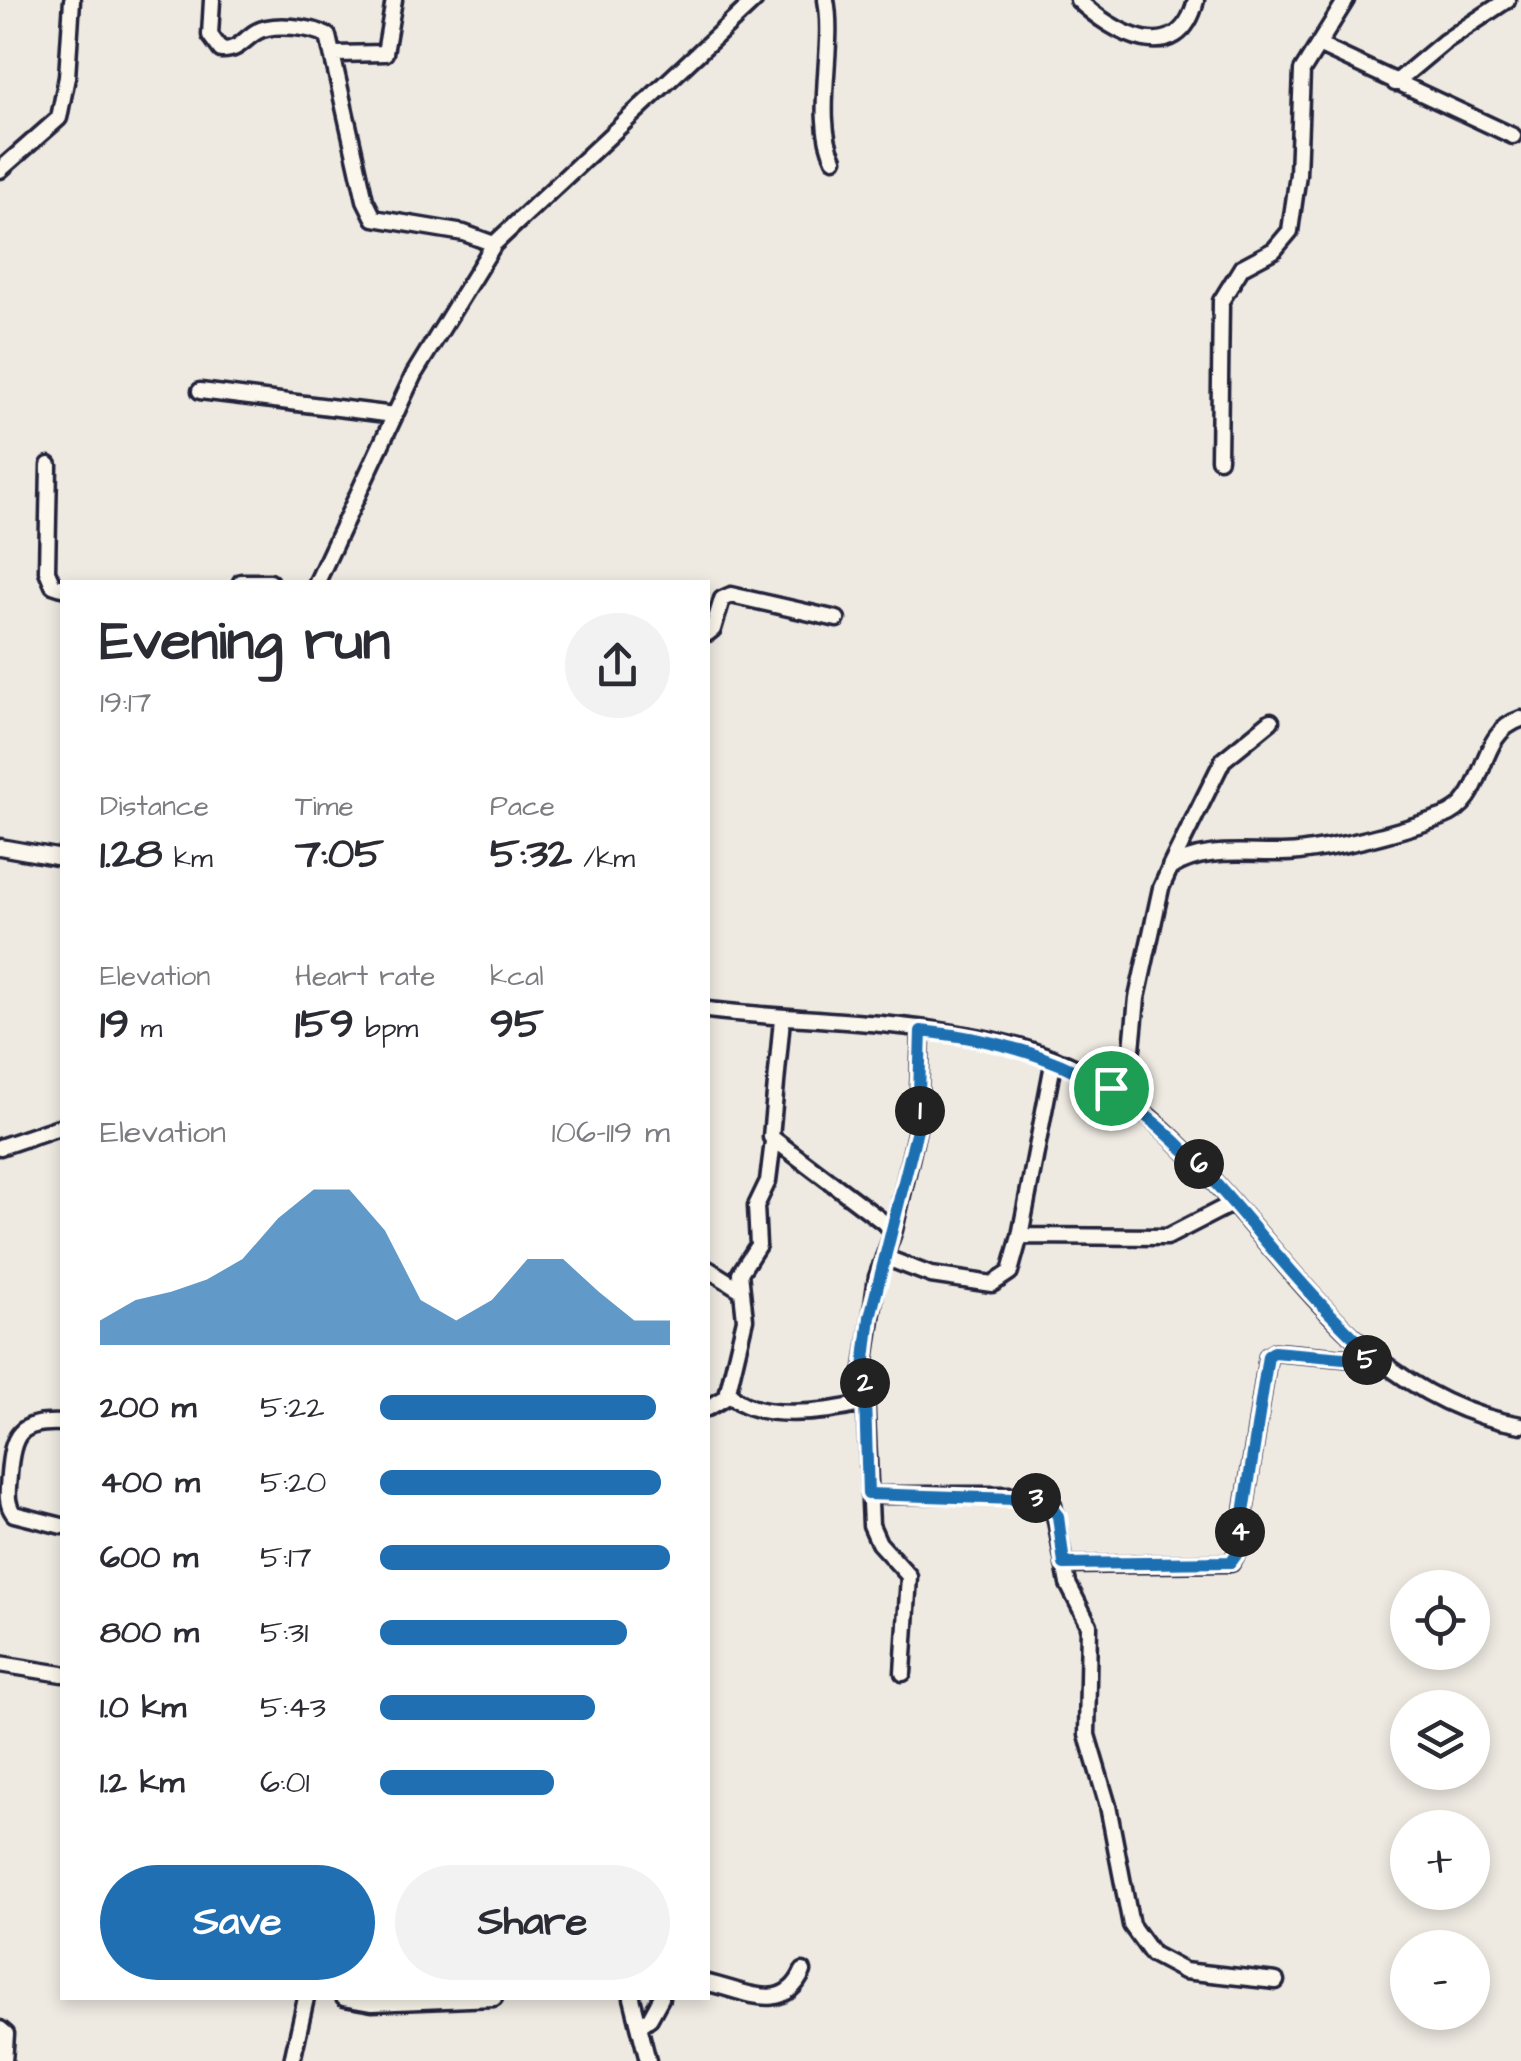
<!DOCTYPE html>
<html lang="en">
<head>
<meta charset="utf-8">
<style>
  :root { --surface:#fff; --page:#f2f2f3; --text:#2b2b33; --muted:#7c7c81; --accent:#1f6fb2 }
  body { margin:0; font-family:"Architects Daughter",sans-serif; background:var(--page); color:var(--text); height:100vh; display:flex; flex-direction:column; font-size:38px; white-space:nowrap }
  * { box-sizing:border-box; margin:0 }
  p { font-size:32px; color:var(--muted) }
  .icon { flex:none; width:55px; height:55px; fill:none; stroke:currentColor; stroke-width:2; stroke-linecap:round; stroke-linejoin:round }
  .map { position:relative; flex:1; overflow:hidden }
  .side { position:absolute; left:60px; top:580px; width:650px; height:1420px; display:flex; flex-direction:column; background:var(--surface); border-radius:0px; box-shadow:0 5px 15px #0003 }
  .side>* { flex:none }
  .controls { position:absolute; left:1390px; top:1570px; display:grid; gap:20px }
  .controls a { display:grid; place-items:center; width:100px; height:100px; border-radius:50%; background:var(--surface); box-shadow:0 5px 15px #0003; font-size:50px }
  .pin { position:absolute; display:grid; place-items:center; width:85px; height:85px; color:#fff; margin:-42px; border:5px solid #fff; border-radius:50%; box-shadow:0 2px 10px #0007 }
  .km { position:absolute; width:50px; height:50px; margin:-25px; border-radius:50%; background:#222; color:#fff; font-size:28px; line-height:50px; text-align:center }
  .round { display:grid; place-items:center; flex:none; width:105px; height:105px; border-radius:52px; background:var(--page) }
  .headline { display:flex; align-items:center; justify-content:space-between; height:170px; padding:0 40px }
  h1 { font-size:55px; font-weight:800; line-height:75px }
  .metrics { display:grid; grid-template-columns:repeat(3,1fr); gap:15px; height:170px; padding:10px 40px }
  .metrics div { display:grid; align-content:center }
  .metrics b { font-size:42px; font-weight:800 }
  .metrics small { font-size:28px; font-weight:400 }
  .metrics p { font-size:28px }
  .chart { height:280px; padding:20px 40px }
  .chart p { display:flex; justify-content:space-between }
  .chart svg { width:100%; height:180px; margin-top:10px; fill:var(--accent); opacity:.7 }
  .primary-button { display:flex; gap:20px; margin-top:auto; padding:20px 40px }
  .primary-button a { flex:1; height:115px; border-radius:60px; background:var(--accent); color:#fff; font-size:40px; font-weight:800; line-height:115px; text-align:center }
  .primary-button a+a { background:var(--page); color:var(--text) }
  ul { padding:0 40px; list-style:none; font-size:32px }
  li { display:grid; grid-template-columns:160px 120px 1fr; align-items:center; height:75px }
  li i { height:25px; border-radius:12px; background:var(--accent) }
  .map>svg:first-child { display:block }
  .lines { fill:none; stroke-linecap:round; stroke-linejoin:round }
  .minor-casing { stroke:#22223b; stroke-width:21 }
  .minor { stroke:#fbf7ec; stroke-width:14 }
  .route-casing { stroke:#fff; stroke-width:20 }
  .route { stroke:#1f6fb2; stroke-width:12 }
</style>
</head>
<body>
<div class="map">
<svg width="1521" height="2061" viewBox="0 0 1521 2061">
  <rect width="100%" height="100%" fill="#eeeae2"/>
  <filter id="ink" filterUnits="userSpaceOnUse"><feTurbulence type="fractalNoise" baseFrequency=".01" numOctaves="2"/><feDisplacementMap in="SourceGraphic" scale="20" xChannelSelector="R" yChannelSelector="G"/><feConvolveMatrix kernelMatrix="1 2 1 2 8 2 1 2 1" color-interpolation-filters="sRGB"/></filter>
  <g filter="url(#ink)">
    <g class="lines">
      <defs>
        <path id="minor" d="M212 0 210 35 221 50C238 51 243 40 256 32 272 22 313 27 328 36L365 200 374 218 464 233 494 244
          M826 0C835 48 813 119 834 159
          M1078 0C1113 33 1179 71 1196 0
          M1318 45 1513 136
          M335 54 385 53 394 0
          M1395 83 1444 42 1507 0
          M0 170 59 118 67 77 72 0
          M200 391 394 415
          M1219 459 1221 301 1242 267 1274 250 1290 231 1298 174 1302 71 1346 0
          M49 465 47 571 53 585 62 588
          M241 582H270
          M317 582 414 374 494 244 755 0
          M708 633 713 629 722 599 731 595 837 619
          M0 847 62 858
          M1170 867 1223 760 1271 721
          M708 1010C825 1024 991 1018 1093 1077 1254 1170 1323 1393 1521 1425
          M782 1019 771 1137 894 1230
          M1111 1088 1132 1049 1137 998 1161 888 1170 868C1208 843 1257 857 1299 852 1346 846 1398 832 1442 817 1490 801 1474 734 1521 719
          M773 1141 768 1181 756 1206 758 1245 740 1273 745 1319 728 1391C751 1424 831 1412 865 1403
          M0 1147 59 1127
          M1020 1236 1054 1059
          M884 1257 931 1275 992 1284 1010 1272 1020 1236 1167 1237 1233 1203
          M708 1269 738 1288
          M708 1408 730 1395
          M62 1423C19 1421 12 1434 9 1475 8 1489 5 1503 14 1514L62 1526
          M869 1495H1019L1053 1505 1068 1584 1089 1625 1087 1735 1108 1806 1131 1925 1152 1954 1184 1971 1276 1981
          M1064 1565 1231 1563 1238 1551 1268 1356 1275 1352 1379 1361
          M0 1664 62 1674
          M903 1673 909 1576 879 1543 871 1525 864 1368 877 1277 894 1230 918 1125 921 1031
          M708 1983C745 1991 784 2015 803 1971
          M344 1998 372 2003 494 1998
          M632 1998 648 2061
          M639 2026 650 2018 661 1998
          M0 2029 6 2034 4 2061
          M292 2061 306 1998"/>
      </defs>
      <use href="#minor" class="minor-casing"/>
      <use href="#minor" class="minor"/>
    </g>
  </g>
  <g class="lines" filter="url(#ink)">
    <defs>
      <path id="route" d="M921 1031C1179 1057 1210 1210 1379 1361L1274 1352 1268 1356 1238 1552 1231 1562 1064 1564 1058 1516 1046 1500 868 1494 864 1368 870 1317 918 1126Z"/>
    </defs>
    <use href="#route" class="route-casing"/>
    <use href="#route" class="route"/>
  </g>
</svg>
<div class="controls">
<a><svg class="icon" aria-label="locate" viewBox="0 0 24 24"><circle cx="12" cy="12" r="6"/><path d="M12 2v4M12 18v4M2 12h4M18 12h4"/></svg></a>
<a><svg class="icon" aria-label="layers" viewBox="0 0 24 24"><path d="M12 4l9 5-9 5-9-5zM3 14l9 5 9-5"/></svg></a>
<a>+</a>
<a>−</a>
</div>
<div class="pin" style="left:1111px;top:1088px;background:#1e9e55"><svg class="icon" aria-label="arrive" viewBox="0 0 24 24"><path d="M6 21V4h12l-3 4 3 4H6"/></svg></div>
<b class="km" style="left:920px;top:1111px">1</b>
<b class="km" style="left:865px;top:1383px">2</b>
<b class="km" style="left:1036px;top:1498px">3</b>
<b class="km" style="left:1240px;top:1532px">4</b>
<b class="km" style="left:1367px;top:1360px">5</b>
<b class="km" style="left:1199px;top:1164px">6</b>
<section class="side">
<div class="headline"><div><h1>Evening run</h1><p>19:17</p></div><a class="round"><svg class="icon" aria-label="share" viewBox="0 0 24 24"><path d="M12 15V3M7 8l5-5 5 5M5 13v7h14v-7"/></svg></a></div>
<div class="metrics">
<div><p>Distance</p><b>1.28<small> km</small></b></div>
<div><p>Time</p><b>7:05</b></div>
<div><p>Pace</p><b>5:32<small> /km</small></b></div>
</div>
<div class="metrics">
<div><p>Elevation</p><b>19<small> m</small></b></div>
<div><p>Heart rate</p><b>159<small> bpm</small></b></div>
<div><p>kcal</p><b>95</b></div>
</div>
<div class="chart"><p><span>Elevation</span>106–119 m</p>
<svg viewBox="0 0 160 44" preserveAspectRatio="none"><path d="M0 44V38L10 33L20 31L30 28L40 23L50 13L60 6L70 6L80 16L90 33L100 38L110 33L120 23L130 23L140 31L150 38L160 38V44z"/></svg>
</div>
<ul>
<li><b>200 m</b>5:22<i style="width:95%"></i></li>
<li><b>400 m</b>5:20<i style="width:97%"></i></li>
<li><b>600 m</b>5:17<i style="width:100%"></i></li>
<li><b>800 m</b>5:31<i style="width:85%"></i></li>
<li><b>1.0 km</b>5:43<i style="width:74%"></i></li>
<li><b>1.2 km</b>6:01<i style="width:60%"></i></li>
</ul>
<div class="primary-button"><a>Save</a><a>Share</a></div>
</section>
</div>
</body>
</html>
